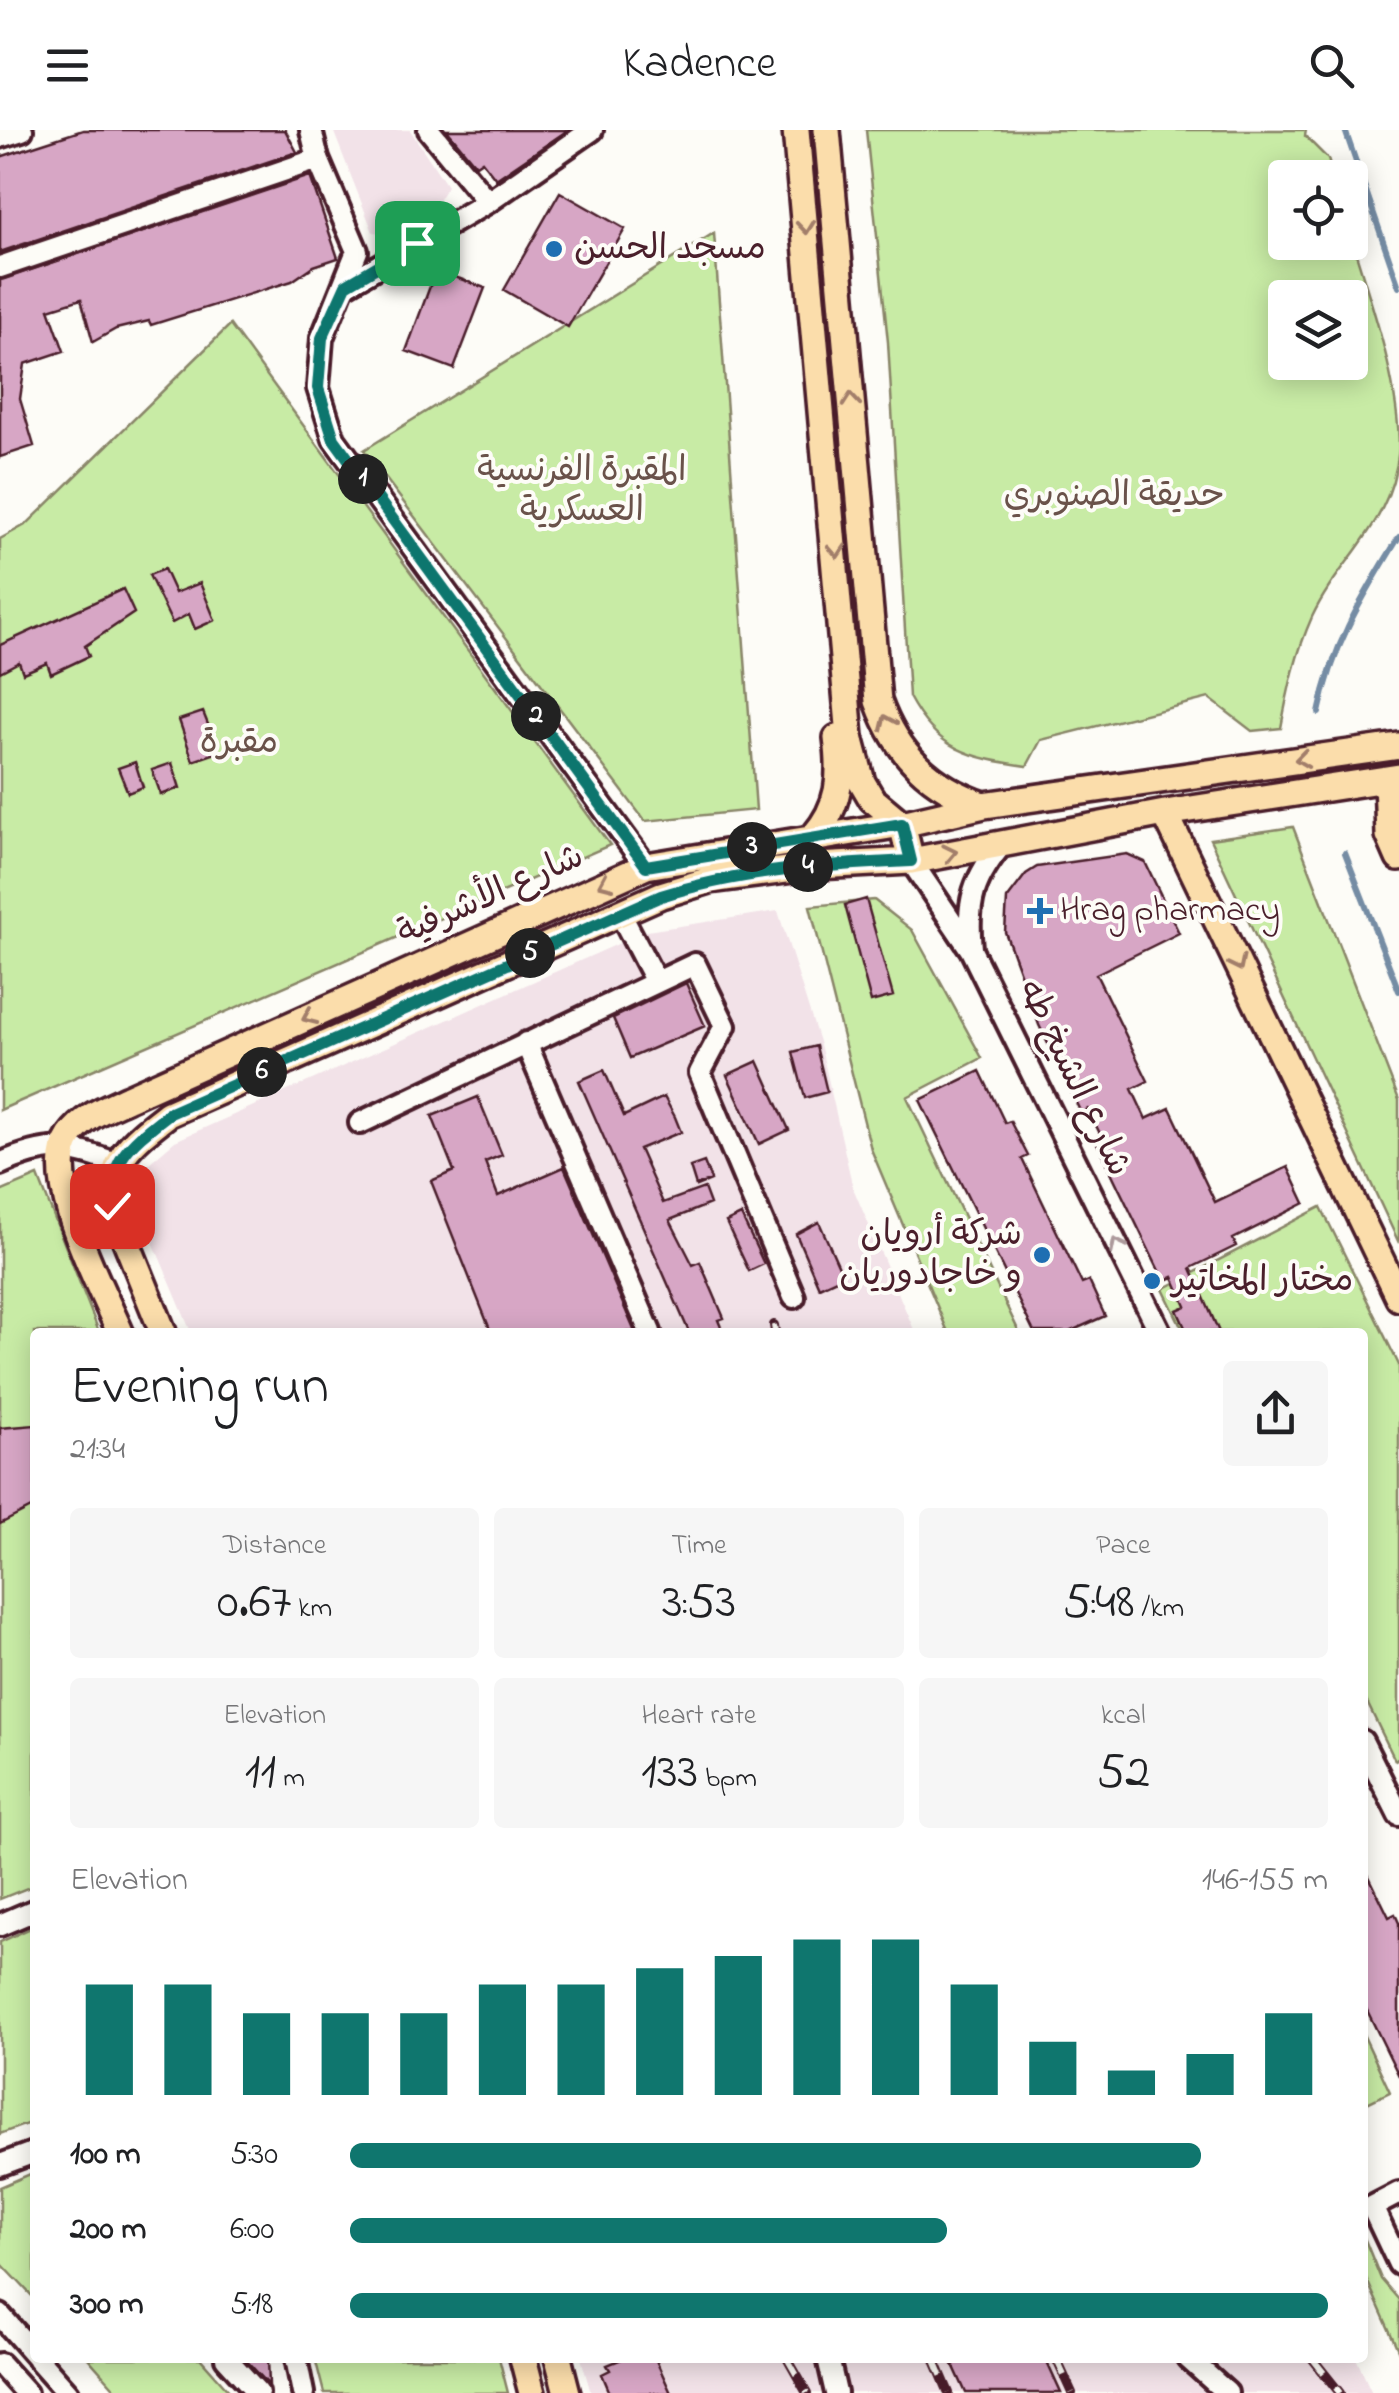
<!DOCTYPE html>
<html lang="en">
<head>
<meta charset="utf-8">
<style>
  :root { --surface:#fff; --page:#f6f6f6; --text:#202124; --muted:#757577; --accent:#0f766e }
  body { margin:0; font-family:"Indie Flower","Playpen Sans Arabic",sans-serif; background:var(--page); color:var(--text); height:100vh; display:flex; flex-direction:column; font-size:38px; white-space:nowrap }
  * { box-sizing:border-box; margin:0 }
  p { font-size:32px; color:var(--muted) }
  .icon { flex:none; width:55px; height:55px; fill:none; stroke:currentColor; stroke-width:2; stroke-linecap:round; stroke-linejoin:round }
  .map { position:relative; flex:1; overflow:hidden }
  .sheet { position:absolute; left:30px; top:1198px; width:1338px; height:1035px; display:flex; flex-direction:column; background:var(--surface); border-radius:10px; box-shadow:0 5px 25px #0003 }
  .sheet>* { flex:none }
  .buttons { position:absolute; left:1268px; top:30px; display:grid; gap:20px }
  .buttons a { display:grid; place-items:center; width:100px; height:100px; border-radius:10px; background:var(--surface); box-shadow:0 5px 25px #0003; font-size:50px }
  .pin { position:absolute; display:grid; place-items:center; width:85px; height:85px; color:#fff; margin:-42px; border-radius:20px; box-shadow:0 5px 15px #0006 }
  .km { position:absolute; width:50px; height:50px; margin:-25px; border-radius:50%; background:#222; color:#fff; font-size:28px; line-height:50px; text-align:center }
  .round { display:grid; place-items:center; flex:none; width:105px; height:105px; border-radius:10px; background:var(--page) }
  .overview { display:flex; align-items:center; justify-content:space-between; height:170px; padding:0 40px }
  h1 { font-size:55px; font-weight:600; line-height:75px }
  .stats { display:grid; grid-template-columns:repeat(3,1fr); gap:15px; height:170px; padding:10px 40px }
  .stats div { display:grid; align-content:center; border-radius:10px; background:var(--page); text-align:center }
  .stats b { font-size:50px; font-weight:600 }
  .stats small { font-size:28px; font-weight:400 }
  .stats p { font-size:28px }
  .chart { height:280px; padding:20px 40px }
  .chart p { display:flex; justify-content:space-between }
  .chart svg { width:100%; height:180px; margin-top:10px; stroke:var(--accent); stroke-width:6 }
  ul { padding:0 40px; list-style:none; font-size:32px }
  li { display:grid; grid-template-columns:160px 120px 1fr; align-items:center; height:75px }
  li i { height:25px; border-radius:12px; background:var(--accent) }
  header { display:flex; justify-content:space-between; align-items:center; height:130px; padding:0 40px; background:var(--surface); font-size:45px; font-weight:600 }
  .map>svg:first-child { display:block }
  .built { fill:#f2e2e8 }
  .green { fill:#c8eba5; stroke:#898568; stroke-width:2.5; fill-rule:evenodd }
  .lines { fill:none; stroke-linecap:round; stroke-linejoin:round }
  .stream { stroke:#758ca4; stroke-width:6 }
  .building { fill:#d7a6c5; stroke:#4a1f2b; stroke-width:2.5 }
  .minor-casing { stroke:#4a1f2b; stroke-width:28 }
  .major-casing { stroke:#4a1f2b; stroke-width:32 }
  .minor { stroke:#fdfcf7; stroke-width:20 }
  .major { stroke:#fbddab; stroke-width:25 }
  .rail-casing { stroke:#4a1f2b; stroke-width:10 }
  .rail { stroke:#fdfcf7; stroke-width:6; stroke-dasharray:19; stroke-linecap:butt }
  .oneway { stroke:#a27e6b }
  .oneway2 { stroke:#ac999b }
  .route-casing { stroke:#fff; stroke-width:20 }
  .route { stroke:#0f766e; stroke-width:12 }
  .poi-dot { fill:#1f6fb2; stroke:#fdfcf7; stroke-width:4 }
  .labels { text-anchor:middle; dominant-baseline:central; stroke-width:8; stroke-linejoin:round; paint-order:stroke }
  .poi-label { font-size:35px; fill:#4a1f2b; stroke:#fdfcf7; text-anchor:start }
  .park-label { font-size:35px; fill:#6a524a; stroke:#fdfcf7 }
  .street-label { font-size:35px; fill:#4a1f2b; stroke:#fdfcf7 }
</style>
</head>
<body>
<header><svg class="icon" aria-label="menu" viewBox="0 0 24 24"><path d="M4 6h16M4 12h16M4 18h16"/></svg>Kadence<svg class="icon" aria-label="search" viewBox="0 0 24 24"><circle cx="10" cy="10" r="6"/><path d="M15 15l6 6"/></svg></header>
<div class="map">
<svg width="1399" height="2263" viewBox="0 0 1399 2263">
  <rect width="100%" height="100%" fill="#fdfcf7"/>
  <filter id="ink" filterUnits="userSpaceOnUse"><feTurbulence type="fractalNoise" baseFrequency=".01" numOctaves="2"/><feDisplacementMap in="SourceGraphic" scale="20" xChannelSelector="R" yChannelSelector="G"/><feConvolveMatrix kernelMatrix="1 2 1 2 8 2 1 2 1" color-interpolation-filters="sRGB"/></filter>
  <g filter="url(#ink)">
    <path class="built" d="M333 0H410L447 56 434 78 388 104 373 102Z
      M778 781 821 918 853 1058 915 1202H191L142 1086 149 1033 175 1011 647 801Z
      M581 2228H1356L1372 2263H591Z"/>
    <path class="green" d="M866 0H1306L1305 6 1328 29 1333 47 1285 48V112H1350V104C1370 171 1399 248 1399 319 1391 398 1341 426 1312 487 1296 523 1288 560 1281 598L1252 601 1209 568 1041 610 1027 636C970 628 937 620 909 567L888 212ZM1285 168H1350V232H1285Z
      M714 103 756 680 645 691 364 320Z
      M230 195 610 715 0 980V409L27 394Z
      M1293 697 1399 970V1113L1210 709Z
      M874 770 912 800 982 928 907 967 1019 1202H948L871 1019 810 776Z
      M38 1046 99 1202H35V1755L0 1769V1062Z
      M1321 1077 1399 1235V1628L1395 1630 1363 1564 1362 1202H1184L1163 1159Z
      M35 1796V1991L0 2004V1812Z
      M1363 1904 1390 1962 1363 1975H1362Z
      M35 2042V2169L0 2132V2057Z
      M1363 2105 1381 2149 1399 2170V2222L1363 2141Z
      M88 2228H200L231 2263H119Z
      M315 2228H499L508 2263H324Z"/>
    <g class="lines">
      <path class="stream" d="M1345 0 1399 157
        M1319 583C1333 513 1362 468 1399 407
        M1345 723 1399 861"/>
    </g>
    <path class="building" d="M83 0H285L297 22 0 122V27Z
      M447 0H568L496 49 482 31 476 35Z
      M310 46 338 128 314 136 292 151 151 195 149 191 116 199 93 212 81 169 49 179 64 221 25 234 20 269 34 316 0 327V150Z
      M560 62 625 99 568 197 504 160Z
      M436 140 485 158 454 239 406 221Z
      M164 439 175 463 200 453 215 490 195 499 189 484 172 493 149 445Z
      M123 459 134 483 85 516 89 526 51 544 47 533 23 543 19 532 0 542V515Z
      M203 582 219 622 193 631 179 590Z
      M135 632 143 657 128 663 118 638Z
      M172 633 180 658 161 665 152 640Z
      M1127 724 1145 732 1179 803 1096 844 1148 951 1132 959 1146 989 1170 978 1215 1072 1288 1037 1305 1073 1233 1109 1236 1116 1191 1138 1219 1202H1187L1177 1180 1186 1176 1173 1147 1164 1151 1097 1013 1103 1010 1088 979 1081 983 1039 895 1005 802 1007 769 1026 744 1037 737Z
      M866 769 893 866 871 872 845 775Z
      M686 853 705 896 630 928 613 888Z
      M816 916 827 962 805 968 793 922Z
      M758 931 789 1000 759 1014 727 945Z
      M604 940 624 986 664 967 675 987 681 1002 639 1019 663 1073 704 1058 710 1074 670 1090 693 1135 700 1132 724 1188 718 1190 723 1202H689L579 951Z
      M980 941 1005 993 1010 991 1028 1026 1022 1029 1082 1154 1089 1151 1105 1186 1069 1202H1034L920 970Z
      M478 967 502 1025 485 1032 498 1066 564 1037 635 1202H491L431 1051 454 1041 432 986Z
      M704 1032 711 1050 696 1056 690 1037Z
      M741 1085 764 1134 749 1141 726 1092Z
      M819 1092 843 1146 819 1157 796 1104Z
      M35 1295V1376L0 1394V1298Z
      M1362 1732 1389 1787 1395 1784 1399 1793V1946L1362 1870Z
      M244 2228H268L269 2255 268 2254Z
      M624 2228H655L671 2263H610L602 2244 610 2240 607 2235Z
      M950 2228H1045L1061 2263H966Z"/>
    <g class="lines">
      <defs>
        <path id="minor" d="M311 0 318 29 357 121 322 208 318 258 334 309 646 736
          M429 0 488 72
          M0 7 22 0
          M0 137 318 29
          M346 155 488 72 592 0
          M911 731 971 820 1160 1202
          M620 783 655 850
          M971 818C966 772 974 747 1004 712
          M526 913 650 1202
          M360 993 695 834 725 896 700 943 794 1167
          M0 1034C48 1013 67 1015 115 1033
          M1362 1611 1399 1685
          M0 1795 35 1780
          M0 2035 35 2022
          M1399 2063 1372 2077 1399 2134
          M0 2185 35 2225
          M37 2228 68 2263
          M226 2228 258 2263
          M296 2228 303 2263
          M828 2228 836 2263
          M1188 2228 1227 2263
          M0 2234 26 2263"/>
        <path id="major" d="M796 0 850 607 862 652 872 669 902 694 911 731
          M827 0 878 571C897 624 930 657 984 675
          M1387 650 1389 705 1399 728
          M1165 683 1399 1168
          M814 706C840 676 842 647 837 608
          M120 1202C102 1159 41 1048 70 1006 84 986 107 978 128 968L646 736 902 694 984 675 1399 616
          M163 1202 112 1076C108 1029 133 1011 168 984L661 765 710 750 817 736 911 731 1165 683 1399 647
          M523 2228 532 2263
          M558 2228 567 2263"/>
      </defs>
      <use href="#minor" class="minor-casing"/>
      <use href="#major" class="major-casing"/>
      <use href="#minor" class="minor"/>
      <use href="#major" class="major"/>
      <defs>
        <path id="rail" d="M774 1195 775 1202
          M787 2228 807 2263
          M934 2228 949 2263
          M1056 2228 1072 2263
          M1312 2228 1340 2263"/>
      </defs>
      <use href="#rail" class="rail-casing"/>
      <use href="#rail" class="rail"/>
    </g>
    <defs><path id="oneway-chevron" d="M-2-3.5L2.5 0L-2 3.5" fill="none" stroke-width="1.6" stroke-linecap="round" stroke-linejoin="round" transform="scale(2.5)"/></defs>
    <g class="oneway">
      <use href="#oneway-chevron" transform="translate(806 97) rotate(84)"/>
      <use href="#oneway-chevron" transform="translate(851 270) rotate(-95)"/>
      <use href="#oneway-chevron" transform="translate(837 421) rotate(86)"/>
      <use href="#oneway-chevron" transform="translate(887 592) rotate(-114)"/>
      <use href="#oneway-chevron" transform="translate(1302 629) rotate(172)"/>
      <use href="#oneway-chevron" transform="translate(950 723) rotate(-12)"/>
      <use href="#oneway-chevron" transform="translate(605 753) rotate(156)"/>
      <use href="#oneway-chevron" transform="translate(1238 834) rotate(64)"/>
      <use href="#oneway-chevron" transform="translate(309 887) rotate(156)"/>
    </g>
    <use class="oneway2" href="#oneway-chevron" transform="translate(1117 1115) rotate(-116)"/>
  </g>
  <g class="lines" filter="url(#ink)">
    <defs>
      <path id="route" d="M112 1076C108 1029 133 1012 168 984L661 766C742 740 826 735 911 731L902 694 646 736 334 309 318 258 322 208 346 155 417 113"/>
    </defs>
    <use href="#route" class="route-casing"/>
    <use href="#route" class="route"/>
  </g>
  <g class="poi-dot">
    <circle cx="554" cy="119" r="10"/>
    <path d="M1035 766h10v10h10v10h-10v10h-10v-10h-10v-10h10z"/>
    <circle cx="1042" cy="1125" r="10"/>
    <circle cx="1152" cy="1151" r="10"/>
  </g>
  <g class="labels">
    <g class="poi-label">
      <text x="574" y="119">مسجد الحسن</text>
      <text x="1060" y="781">Hrag pharmacy</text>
      <text x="1022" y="1105" text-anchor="end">شركة أرويان<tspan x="1022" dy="40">و خاجادوريان</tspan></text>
      <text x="1172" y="1151">مختار المخاتير</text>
    </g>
    <g class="park-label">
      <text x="582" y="341">المقبرة الفرنسية<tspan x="582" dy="40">العسكرية</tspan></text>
      <text x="1114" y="366">حديقة الصنوبري</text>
      <text x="239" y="613">مقبرة</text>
    </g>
    <g class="street-label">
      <text transform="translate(491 766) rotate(-24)">شارع الأشرفية</text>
      <text transform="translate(1073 948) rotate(64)">شارع الشيخ طه</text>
    </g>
  </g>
</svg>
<div class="buttons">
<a><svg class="icon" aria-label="locate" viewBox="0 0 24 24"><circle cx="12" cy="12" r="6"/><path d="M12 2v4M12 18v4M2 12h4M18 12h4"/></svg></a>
<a><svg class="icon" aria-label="layers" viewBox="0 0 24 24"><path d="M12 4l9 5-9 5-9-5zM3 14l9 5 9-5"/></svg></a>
</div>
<div class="pin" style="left:417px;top:113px;background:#1e9e55"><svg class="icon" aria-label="arrive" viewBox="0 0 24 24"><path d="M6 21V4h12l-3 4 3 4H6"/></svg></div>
<div class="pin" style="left:112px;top:1076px;background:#d93025"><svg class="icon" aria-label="check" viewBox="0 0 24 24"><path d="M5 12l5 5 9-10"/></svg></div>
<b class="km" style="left:363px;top:349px">1</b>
<b class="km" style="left:536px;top:586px">2</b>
<b class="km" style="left:752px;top:717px">3</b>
<b class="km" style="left:808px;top:737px">4</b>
<b class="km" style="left:530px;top:823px">5</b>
<b class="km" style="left:262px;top:942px">6</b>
<section class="sheet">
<div class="overview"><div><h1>Evening run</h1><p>21:34</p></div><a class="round"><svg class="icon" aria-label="share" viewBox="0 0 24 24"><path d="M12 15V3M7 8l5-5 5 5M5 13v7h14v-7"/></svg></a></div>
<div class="stats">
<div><p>Distance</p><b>0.67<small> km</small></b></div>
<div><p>Time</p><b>3:53</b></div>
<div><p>Pace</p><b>5:48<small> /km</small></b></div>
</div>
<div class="stats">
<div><p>Elevation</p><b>11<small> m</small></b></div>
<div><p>Heart rate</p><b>133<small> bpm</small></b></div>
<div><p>kcal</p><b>52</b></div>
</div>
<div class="chart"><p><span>Elevation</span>146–155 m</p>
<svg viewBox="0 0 160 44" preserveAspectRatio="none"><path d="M5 44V17M15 44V17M25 44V24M35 44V24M45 44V24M55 44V17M65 44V17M75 44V13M85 44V10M95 44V6M105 44V6M115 44V17M125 44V31M135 44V38M145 44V34M155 44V24"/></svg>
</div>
<ul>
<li><b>100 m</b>5:30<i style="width:87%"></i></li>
<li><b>200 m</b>6:00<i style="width:61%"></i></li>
<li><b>300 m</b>5:18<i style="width:100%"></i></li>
</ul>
</section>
</div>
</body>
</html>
